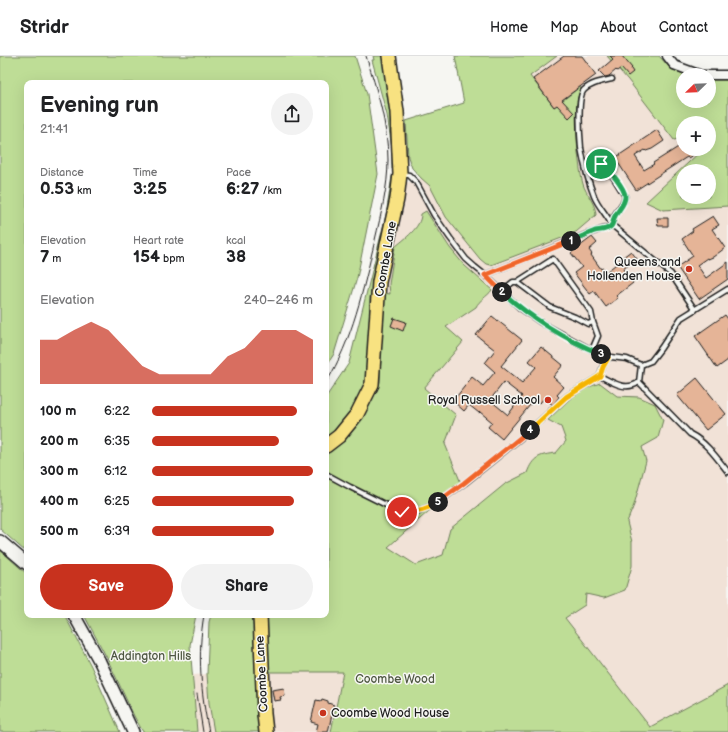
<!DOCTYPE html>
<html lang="en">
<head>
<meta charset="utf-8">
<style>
  :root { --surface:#fff; --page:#f2f2f2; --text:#202124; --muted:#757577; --line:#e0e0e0; --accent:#c8321e }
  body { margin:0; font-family:"Balsamiq Sans",sans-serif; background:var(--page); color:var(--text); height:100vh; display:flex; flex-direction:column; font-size:15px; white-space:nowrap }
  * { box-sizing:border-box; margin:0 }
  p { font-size:13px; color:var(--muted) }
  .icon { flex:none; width:22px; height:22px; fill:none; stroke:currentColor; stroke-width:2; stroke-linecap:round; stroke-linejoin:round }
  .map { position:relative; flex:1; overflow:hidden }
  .sheet { position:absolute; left:24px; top:24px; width:305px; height:538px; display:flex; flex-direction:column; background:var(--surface); border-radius:8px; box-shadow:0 4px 16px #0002 }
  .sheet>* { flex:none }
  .needle { width:26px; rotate:247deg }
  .fabs { position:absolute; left:676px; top:12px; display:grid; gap:8px }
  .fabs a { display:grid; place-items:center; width:40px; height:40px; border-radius:50%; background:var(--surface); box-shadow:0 4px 16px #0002; font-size:20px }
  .pin { position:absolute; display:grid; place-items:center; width:34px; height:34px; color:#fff; margin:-17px; border:2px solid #fff; border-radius:50%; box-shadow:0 1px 4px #0007 }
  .km { position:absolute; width:20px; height:20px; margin:-10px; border-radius:50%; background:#222; color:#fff; font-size:11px; line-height:20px; text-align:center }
  .round { display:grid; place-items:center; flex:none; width:42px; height:42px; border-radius:21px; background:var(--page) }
  .headline { display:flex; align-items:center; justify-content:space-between; height:68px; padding:0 16px }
  h1 { font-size:22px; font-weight:700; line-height:30px }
  .metrics { display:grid; grid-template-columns:repeat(3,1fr); gap:6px; height:68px; padding:4px 16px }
  .metrics div { display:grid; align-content:center }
  .metrics b { font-size:17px; font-weight:700 }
  .metrics small { font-size:11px; font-weight:400 }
  .metrics p { font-size:11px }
  .chart { height:112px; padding:8px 16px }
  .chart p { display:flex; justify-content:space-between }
  .chart svg { width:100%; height:72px; margin-top:4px; fill:var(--accent); opacity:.7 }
  .button { display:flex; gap:8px; margin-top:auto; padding:8px 16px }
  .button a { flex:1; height:46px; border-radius:24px; background:var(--accent); color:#fff; font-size:16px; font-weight:700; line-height:46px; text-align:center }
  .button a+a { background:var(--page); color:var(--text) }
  ul { padding:0 16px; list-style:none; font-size:13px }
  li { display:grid; grid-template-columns:64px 48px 1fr; align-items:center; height:30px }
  li i { height:10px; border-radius:5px; background:var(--accent) }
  header { display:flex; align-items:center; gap:24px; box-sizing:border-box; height:56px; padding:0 20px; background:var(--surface); border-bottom:1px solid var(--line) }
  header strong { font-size:19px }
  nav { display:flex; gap:22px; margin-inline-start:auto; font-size:14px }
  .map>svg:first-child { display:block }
  .built { fill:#f1e2d7; fill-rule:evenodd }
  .green { fill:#bedd96; stroke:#6d7c59; fill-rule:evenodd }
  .building { fill:#e5b497; stroke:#1c1c1c; fill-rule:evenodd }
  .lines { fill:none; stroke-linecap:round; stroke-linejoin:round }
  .service-casing { stroke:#1c1c1c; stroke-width:7 }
  .minor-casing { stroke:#1c1c1c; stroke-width:11 }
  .tertiary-casing { stroke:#1c1c1c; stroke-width:14 }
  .primary-casing { stroke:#1c1c1c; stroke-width:16 }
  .service { stroke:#f6f6f2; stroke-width:4 }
  .minor { stroke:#f6f6f2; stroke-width:8 }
  .tertiary { stroke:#f6f6f2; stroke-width:11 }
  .primary { stroke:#f8e281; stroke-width:13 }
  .tram { stroke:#1c1c1c; stroke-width:1 }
  .split-1-casing { stroke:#fff; stroke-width:8 }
  .split-2-casing { stroke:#fff; stroke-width:8 }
  .split-3-casing { stroke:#fff; stroke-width:8 }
  .split-4-casing { stroke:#fff; stroke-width:8 }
  .split-5-casing { stroke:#fff; stroke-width:8 }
  .split-6-casing { stroke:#fff; stroke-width:8 }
  .split-1 { stroke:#22a559; stroke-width:5 }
  .split-2 { stroke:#f0652b; stroke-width:5 }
  .split-3 { stroke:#22a559; stroke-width:5 }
  .split-4 { stroke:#f5b400; stroke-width:5 }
  .split-5 { stroke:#f0652b; stroke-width:5 }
  .split-6 { stroke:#f5b400; stroke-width:5 }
  .poi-dot { fill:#c8321e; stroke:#f6f6f2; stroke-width:1.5 }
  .labels { text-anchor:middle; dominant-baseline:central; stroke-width:3; stroke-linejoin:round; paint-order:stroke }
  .street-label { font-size:12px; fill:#1c1c1c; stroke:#f6f6f2 }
  .poi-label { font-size:12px; fill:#1c1c1c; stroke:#f6f6f2; text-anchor:end }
  .park-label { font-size:12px; fill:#4d5641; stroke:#f6f6f2 }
</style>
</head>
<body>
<header>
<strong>Stridr</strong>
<nav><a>Home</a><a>Map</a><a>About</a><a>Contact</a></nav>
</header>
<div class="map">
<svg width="728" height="676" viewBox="0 0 728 676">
  <rect width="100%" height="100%" fill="#f6f6f2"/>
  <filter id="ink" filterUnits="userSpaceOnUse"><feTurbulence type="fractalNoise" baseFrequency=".025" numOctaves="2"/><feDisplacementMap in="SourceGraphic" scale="8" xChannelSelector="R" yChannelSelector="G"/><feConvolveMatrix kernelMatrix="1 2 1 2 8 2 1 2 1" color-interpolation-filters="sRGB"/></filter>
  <g filter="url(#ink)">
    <path class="built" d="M557 0H659L671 13 686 19H683V45H709V24H728V676H586L412 573 326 398 342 384 361 361 390 193 406 126H411L413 128 421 122 412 112 408 101 406 65 513 32ZM683 67H709V93H683ZM683 115H709V141H683Z
      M267 616H343L331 676H272Z
      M207 618 209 647 214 676H197L193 619Z"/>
    <path class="green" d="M0 0H355L367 38 378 118 357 222 334 298 326 310V27H27V497L0 473Z
      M373 0H383L391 48 396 113H392V93L387 59 372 4H374Z
      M455 0H557L530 20 554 51 580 31 581 33C572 46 578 111 583 128 586 138 596 148 596 159L576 176 567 180 491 209 486 208 480 203 446 161 430 130 421 122 412 112 408 101 406 65 464 47Z
      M607 0H659L671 13 686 19H683V45H709V24H728V150L663 154 646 146 703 93H709V67H683V82L674 84 628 24ZM683 115H709V141H683Z
      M392 120H394L388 163 379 195 370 241 369 312 366 330 351 357 326 384V341L349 307 386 159Z
      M426 155 450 192 464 209 492 234C487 241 479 244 476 251L446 271 463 286 424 332 456 359 445 388 461 427 388 491 416 509 443 499 450 473 505 428 527 417C533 401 539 399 556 397L566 385 561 371 548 364 578 335 600 327 617 340 639 341 655 348 663 364 658 382 642 391 646 405 634 449 627 466 632 486V510L625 534 604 542 586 538 585 549 565 562 650 671 728 629V676H331L343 616H267L265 559H326V398L333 393 352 375 367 354 380 326 381 294 384 237 390 238 389 228 395 191C404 183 421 172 421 158Z
      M0 494 27 518V559H64L65 560 91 610 120 676H0Z
      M84 559H196L190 589 197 676H143L134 660 107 602Z
      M211 559H253L259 676H214L209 647 207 618 209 566Z"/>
    <path class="building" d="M564 0H582L596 19 562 44 574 57 569 62 557 49 554 51 533 23Z
      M610 0H622L632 12 631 13 633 16 628 20 621 12 617 15 616 14 609 20 605 21 599 15 613 3Z
      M657 74 664 85 652 93 646 95 645 94 635 100 644 114 654 108 653 107 683 88V93H703L688 102 687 101 636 134 615 102Z
      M713 160 719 169 712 173 725 192 713 201 708 203 707 202 697 209 706 222 728 206V223L699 243 677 211 693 200 682 183 693 175 692 173Z
      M657 162H668V170H658Z
      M592 181 597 187 589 194 592 198 591 199 601 213 603 212 606 216 620 205 619 204 631 195 637 203 623 213 633 227 616 240 618 242 606 251 594 235 590 238 574 217 582 211 571 197Z
      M725 259 728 263V304L717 312 695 280Z
      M492 260 522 284 501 310 522 327 536 311 529 305 541 291 563 309 553 321 564 331 557 339 559 341 553 349 544 342 540 347 535 343 502 383 488 371 492 366 480 356 479 357 469 349 464 355 453 345 472 321 483 330 495 316 485 307 495 294 476 279ZM504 326 522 340 508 359 490 344Z
      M394 262 406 266 403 275 391 270Z
      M697 322 726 358 706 374 677 339Z
      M284 632 285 640 280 641 281 644 274 645 272 634Z
      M322 643 328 645V647L334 649 328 676H316L318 668 311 666 316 644 321 645Z"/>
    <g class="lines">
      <defs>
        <path id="service" d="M612 23C603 25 591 27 584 34 577 41 580 81 581 92 584 108 588 125 594 140 598 150 607 159 612 169L671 218 695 254
          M402 118 409 119 416 126 434 159 450 182 466 203 475 211 485 219 520 252 540 266 592 294 605 299 608 302
          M485 219 587 178 609 171 612 169 614 160 624 145 625 140 610 116 605 110 595 109 586 113
          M502 235 513 226H517L550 251 575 261 588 268 593 266 591 256 553 203 517 226
          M592 294 598 280 593 266
          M611 301 627 303 641 309 639 326C626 336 612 326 600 320 602 313 604 303 611 301Z
          M641 309 651 305 661 292 681 262 728 233
          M639 326 690 378C706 386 717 402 728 416
          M326 418 350 431 402 457 416 456 434 449 465 427 522 381 566 341 600 320"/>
        <path id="minor" d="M667 0 674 9 701 19H708
          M709 19H728"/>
        <path id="tertiary" d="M0 485 27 508
          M74 559 100 606 133 676"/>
        <path id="primary" d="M326 390 339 380 357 358 372 328 379 226 397 143 400 118 397 56 389 0
          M260 559 264 658 266 676"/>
      </defs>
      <use href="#service" class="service-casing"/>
      <use href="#minor" class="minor-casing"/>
      <use href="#tertiary" class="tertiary-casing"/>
      <use href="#primary" class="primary-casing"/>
      <use href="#service" class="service"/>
      <use href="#minor" class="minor"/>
      <use href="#tertiary" class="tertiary"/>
      <use href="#primary" class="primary"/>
      <path class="tram" d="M326 327C353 283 363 234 375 184 381 158 388 131 388 104 388 68 377 34 366 0
        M204 559C197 598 201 638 209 676
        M197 638 203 676"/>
    </g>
  </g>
  <g class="lines" filter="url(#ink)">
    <defs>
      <path id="split-1" d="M571 185C579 182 587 178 595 175 600 174 606 174 610 171 614 168 613 163 615 160 618 154 626 147 625 140 625 133 608 111 601 108"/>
      <path id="split-2" d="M502 236 485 219 571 185"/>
      <path id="split-3" d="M502 236C531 262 565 283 601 298"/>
      <path id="split-4" d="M530 374 566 341 600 320 603 311 608 302 601 298"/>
      <path id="split-5" d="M438 446 464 427 530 374"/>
      <path id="split-6" d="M402 456C415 456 427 454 438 446"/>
    </defs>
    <use href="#split-1" class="split-1-casing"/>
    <use href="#split-2" class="split-2-casing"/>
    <use href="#split-3" class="split-3-casing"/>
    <use href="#split-4" class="split-4-casing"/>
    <use href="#split-5" class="split-5-casing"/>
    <use href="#split-6" class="split-6-casing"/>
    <use href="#split-1" class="split-1"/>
    <use href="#split-2" class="split-2"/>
    <use href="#split-3" class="split-3"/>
    <use href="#split-4" class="split-4"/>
    <use href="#split-5" class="split-5"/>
    <use href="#split-6" class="split-6"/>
  </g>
  <g class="poi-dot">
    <circle cx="689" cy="213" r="4"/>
    <circle cx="548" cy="344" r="4"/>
    <circle cx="323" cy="657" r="4"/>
  </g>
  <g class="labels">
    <g class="street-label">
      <text transform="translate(386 203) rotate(-80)">Coombe Lane</text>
      <text transform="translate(262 618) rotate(-93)">Coombe Lane</text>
    </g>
    <g class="poi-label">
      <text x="681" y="206">Queens and<tspan x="681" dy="14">Hollenden House</tspan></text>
      <text x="540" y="344">Royal Russell School</text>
      <text x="331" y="657" text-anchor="start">Coombe Wood House</text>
    </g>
    <g class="park-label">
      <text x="151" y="600">Addington Hills</text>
      <text x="395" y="623">Coombe Wood</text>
    </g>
  </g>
</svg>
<div class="fabs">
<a><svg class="needle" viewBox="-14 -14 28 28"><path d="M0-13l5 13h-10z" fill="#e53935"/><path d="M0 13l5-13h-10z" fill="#757577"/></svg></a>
<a>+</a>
<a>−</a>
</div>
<div class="pin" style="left:601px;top:108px;background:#1e9e55"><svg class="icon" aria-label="arrive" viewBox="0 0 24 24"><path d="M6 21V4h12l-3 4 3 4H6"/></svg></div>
<div class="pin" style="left:402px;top:456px;background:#d93025"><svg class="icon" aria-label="check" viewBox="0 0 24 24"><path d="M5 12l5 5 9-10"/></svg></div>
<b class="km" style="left:571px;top:185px">1</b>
<b class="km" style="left:502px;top:236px">2</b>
<b class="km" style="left:601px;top:298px">3</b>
<b class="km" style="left:530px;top:374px">4</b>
<b class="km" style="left:438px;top:446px">5</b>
<section class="sheet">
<div class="headline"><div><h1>Evening run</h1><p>21:41</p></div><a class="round"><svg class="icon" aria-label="share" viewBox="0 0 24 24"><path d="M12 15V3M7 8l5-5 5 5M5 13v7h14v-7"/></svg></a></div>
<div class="metrics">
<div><p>Distance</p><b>0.53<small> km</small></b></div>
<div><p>Time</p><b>3:25</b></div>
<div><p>Pace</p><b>6:27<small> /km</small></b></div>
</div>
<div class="metrics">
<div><p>Elevation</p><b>7<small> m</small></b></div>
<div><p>Heart rate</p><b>154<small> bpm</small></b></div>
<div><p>kcal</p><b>38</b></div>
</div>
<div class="chart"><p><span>Elevation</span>240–246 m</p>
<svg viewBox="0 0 160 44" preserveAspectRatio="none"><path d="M0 44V17L10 17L20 11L30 6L40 11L50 22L60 33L70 38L80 38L90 38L100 38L110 27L120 22L130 11L140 11L150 11L160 17V44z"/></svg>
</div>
<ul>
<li><b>100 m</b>6:22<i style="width:90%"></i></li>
<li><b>200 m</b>6:35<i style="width:79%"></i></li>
<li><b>300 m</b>6:12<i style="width:100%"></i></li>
<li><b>400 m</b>6:25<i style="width:88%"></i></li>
<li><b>500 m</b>6:39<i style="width:76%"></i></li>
</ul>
<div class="button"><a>Save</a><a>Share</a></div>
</section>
</div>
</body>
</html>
